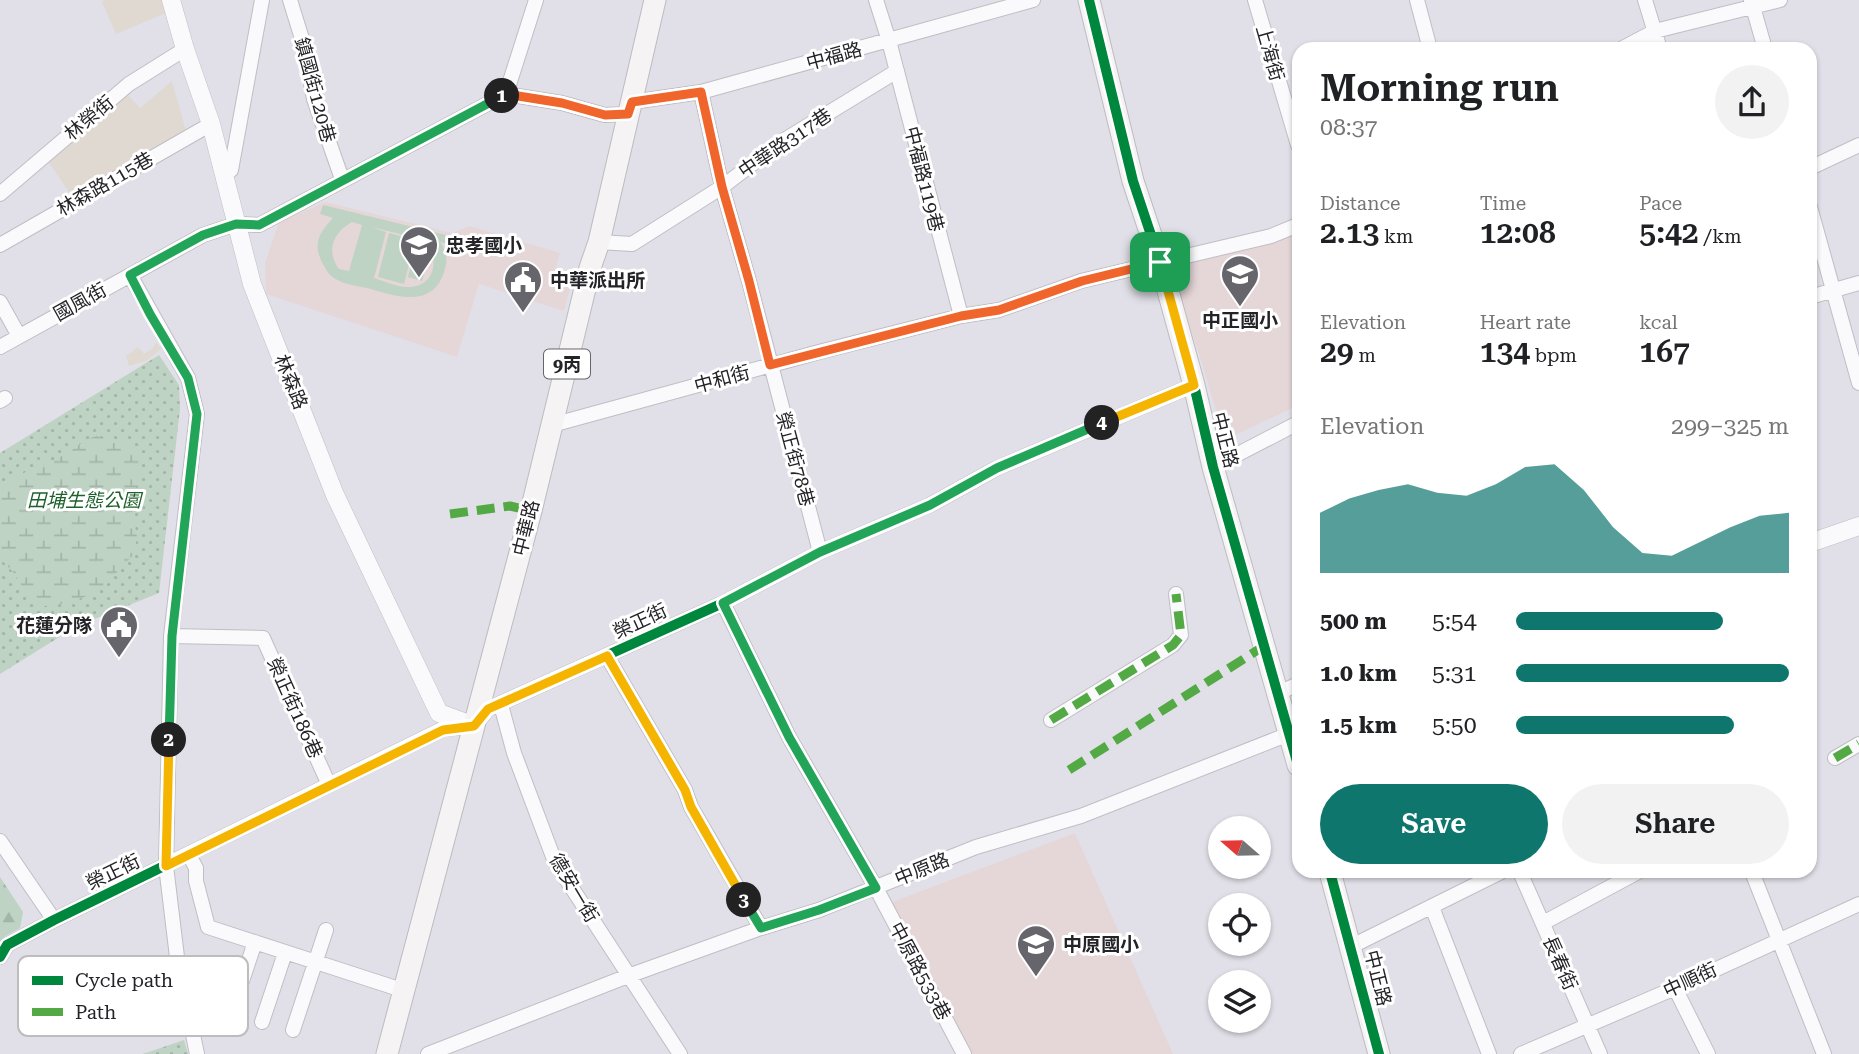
<!DOCTYPE html>
<html lang="en">
<head>
<meta charset="utf-8">
<style>
  :root { --surface:#fff; --page:#f2f2f2; --text:#202124; --muted:#757577; --accent:#0f766e }
  body { margin:0; font-family:"Roboto Serif","Noto Sans TC",serif; background:var(--page); color:var(--text); height:100vh; display:flex; flex-direction:column; font-size:26px; white-space:nowrap }
  * { box-sizing:border-box; margin:0 }
  p { font-size:23px; color:var(--muted) }
  .icon { flex:none; width:38px; height:38px; fill:none; stroke:currentColor; stroke-width:2; stroke-linecap:round; stroke-linejoin:round }
  .map { position:relative; flex:1; overflow:hidden }
  .sheet { position:absolute; left:1292px; top:42px; width:525px; height:836px; display:flex; flex-direction:column; background:var(--surface); border-radius:21px; box-shadow:0 2px 5px #0004 }
  .sheet>* { flex:none }
  .needle { width:46px; rotate:290deg }
  .buttons { position:absolute; left:1208px; top:816px; display:grid; gap:14px }
  .buttons a { display:grid; place-items:center; width:63px; height:63px; border-radius:50%; background:var(--surface); box-shadow:0 2px 5px #0004; font-size:35px }
  .pin { position:absolute; display:grid; place-items:center; width:60px; height:60px; color:#fff; margin:-30px; border-radius:14px; box-shadow:0 4px 10px #0006 }
  .km { position:absolute; width:35px; height:35px; margin:-18px; border-radius:50%; background:#222; color:#fff; font-size:19px; line-height:35px; text-align:center }
  .round { display:grid; place-items:center; flex:none; width:74px; height:74px; border-radius:37px; background:var(--page) }
  .overview { display:flex; align-items:center; justify-content:space-between; height:119px; padding:0 28px }
  h1 { font-size:38px; font-weight:600; line-height:52px }
  .figures { display:grid; grid-template-columns:repeat(3,1fr); gap:10px; height:119px; padding:7px 28px }
  .figures div { display:grid; align-content:center }
  .figures b { font-size:30px; font-weight:600 }
  .figures small { font-size:19px; font-weight:400 }
  .figures p { font-size:19px }
  .chart { height:196px; padding:14px 28px }
  .chart p { display:flex; justify-content:space-between }
  .chart svg { width:100%; height:126px; margin-top:7px; fill:var(--accent); opacity:.7 }
  .button { display:flex; gap:14px; margin-top:auto; padding:14px 28px }
  .button a { flex:1; height:80px; border-radius:42px; background:var(--accent); color:#fff; font-size:28px; font-weight:600; line-height:80px; text-align:center }
  .button a+a { background:var(--page); color:var(--text) }
  ul { padding:0 28px; list-style:none; font-size:23px }
  li { display:grid; grid-template-columns:112px 84px 1fr; align-items:center; height:52px }
  li i { height:18px; border-radius:9px; background:var(--accent) }
  .map>svg:first-child { display:block }
  .commercial { fill:#e0d9d2 }
  .education { fill:#e5d6d8 }
  .grass { fill:url(#grass-dots) }
  .forest { fill:url(#forest-firs) }
  .wetland { fill:url(#wetland-marsh) }
  .garden { fill:#bed3c3; fill-rule:evenodd }
  .lines { fill:none; stroke-linecap:round; stroke-linejoin:round }
  .minor-casing { stroke:#bfbec4; stroke-width:16 }
  .tertiary-casing { stroke:#bfbec4; stroke-width:19 }
  .primary-casing { stroke:#bcbbc0; stroke-width:23 }
  .minor { stroke:#fafafc; stroke-width:14 }
  .tertiary { stroke:#fafafc; stroke-width:18 }
  .primary { stroke:#f5f3f4; stroke-width:21 }
  .quiet { stroke:#53aa44; stroke-width:9; stroke-dasharray:18 9; stroke-linecap:butt }
  .cycleway-casing { stroke:#fff; stroke-width:15 }
  .cycleway { stroke:#00873e; stroke-width:10 }
  .split-1-casing { stroke:#fff; stroke-width:14 }
  .split-2-casing { stroke:#fff; stroke-width:14 }
  .split-3-casing { stroke:#fff; stroke-width:14 }
  .split-4-casing { stroke:#fff; stroke-width:14 }
  .split-5-casing { stroke:#fff; stroke-width:14 }
  .split-1 { stroke:#f0652b; stroke-width:9 }
  .split-2 { stroke:#22a559; stroke-width:9 }
  .split-3 { stroke:#f5b400; stroke-width:9 }
  .split-4 { stroke:#22a559; stroke-width:9 }
  .split-5 { stroke:#f5b400; stroke-width:9 }
  .labels { text-anchor:middle; dominant-baseline:central; stroke-width:6; stroke-linejoin:round; paint-order:stroke }
  .shield { fill:#fff; stroke:#666568; stroke-width:2 }
  .shield-label { font-size:18px; font-weight:bold; fill:#242328 }
  .street-label { font-size:19px; fill:#242328; stroke:#fff }
  .poi-label { font-size:19px; font-weight:bold; fill:#242328; stroke:#fff; text-anchor:start }
  .park-label { font-size:19px; font-style:italic; fill:#1f612d; stroke:#fff }
  .key { fill:#fff; stroke:#bdbdbe; stroke-width:2 }
  .key-label { font-size:19px; fill:#242328 }
</style>
</head>
<body>
<div class="map">
<svg width="1859" height="1054" viewBox="0 0 1859 1054">
  <defs>
    <pattern id="grass-dots" width="8" height="8" patternUnits="userSpaceOnUse" patternTransform="scale(1.75)"><rect width="8" height="8" fill="#bed3c3"/><path d="M2 2h.1M6 6h.1" fill="none" stroke="#a3b5a8" stroke-width="1.8" stroke-linecap="round"/></pattern>
    <pattern id="forest-firs" width="22" height="20" patternUnits="userSpaceOnUse" patternTransform="scale(1.75)"><rect width="22" height="20" fill="#bed3c3"/><path d="M5 1l3.5 6h-7zM16 11l3.5 6h-7z" fill="#a3b5a8"/></pattern>
    <pattern id="wetland-marsh" width="20" height="14" patternUnits="userSpaceOnUse" patternTransform="scale(1.75)"><rect width="20" height="14" fill="#bed3c3"/><path d="M1 5h8M5 5V1M11 12h8M15 12V8" fill="none" stroke="#a3b5a8"/></pattern>
  </defs>
  <rect width="100%" height="100%" fill="#e1e0e8"/>
  <path class="commercial" d="M104 0H162L166 13 116 34 102 2Z
    M172 81 187 135 73 198 46 158 128 95 140 108Z
    M156 342 161 349 146 361 129 366 126 356 138 347 144 354 153 348Z"/>
  <path class="education" d="M325 202 453 233 469 226 560 253 556 267 574 274 564 311 479 284 457 357 266 294 265 263 279 222Z
    M1298 230V405L1225 440 1197 347 1168 269 1219 252 1279 242Z
    M1075 833 1173 1054H972L892 902Z"/>
  <path class="grass" d="M159 355 179 385 180 409 159 593 77 626 0 674V453Z
    M184 1040 188 1054H143Z"/>
  <path class="forest" d="M0 877 23 912 20 928 4 937 0 942Z"/>
  <path class="wetland" d="M98 436 109 443H128L140 451C144 472 141 481 130 498L137 537 134 554 99 591 69 603 44 606 29 597 13 572 0 558V487C20 471 47 466 69 452 80 445 85 438 98 436Z"/>
  <path class="garden" d="M323 205 454 237 453 245 440 242C447 252 448 260 444 272 433 308 397 297 371 289 359 286 344 285 334 278 329 275 327 271 324 266 312 245 318 234 333 218L320 214ZM352 222 362 225 349 271 339 269C325 250 334 232 352 222ZM371 227 421 239C442 255 436 288 407 287 397 287 384 281 374 278L386 232Z
    M389 233 415 240 404 284 378 277Z
    M416 245 431 249 422 281 408 277Z"/>
  <g class="lines">
    <defs>
      <path id="minor" d="M290 0 303 42 314 99 342 179
        M876 0 889 41 961 316
        M1255 0 1298 145
        M1417 0 1430 49
        M1645 0 1660 49
        M1751 0 1765 49
        M1621 49 1655 31 1780 0
        M701 92 722 187 749 281 820 552
        M506 94 536 0
        M632 102 701 92 1033 0
        M1810 168 1859 145
        M223 175 231 170 262 0
        M0 194 129 84 185 49
        M1810 207 1859 383
        M599 242 632 244 722 187 781 142 897 71
        M0 245 211 124
        M130 275 188 378 197 414 171 636 166 866 177 957 197 1054
        M1810 297 1859 283
        M0 302 19 336
        M0 347 203 235 236 224 259 225 506 94 562 103 605 115 628 114
        M0 401 5 398
        M552 425 819 352 961 316 999 310 1081 281 1271 236 1298 225
        M1213 467 1298 423
        M723 603 789 737 876 888 964 1054
        M171 636 263 638 329 785
        M607 656 685 790 691 807 761 928
        M1279 693 1298 684
        M501 705 514 753 555 862 680 1054
        M1051 720 1173 645 1181 635 1176 594
        M1835 758 1859 744
        M0 841 54 920
        M189 855 196 868V881L208 927 402 990
        M1520 872 1600 1054
        M1752 872 1824 1054
        M1432 907 1489 1054
        M1543 923 1638 872
        M1352 946 1501 872
        M0 957 7 945 54 920 443 729 474 726 488 709 723 603 820 552 930 505 997 468 1194 385
        M1675 988 1708 1054
        M232 1011 255 942
        M262 1022 285 953
        M293 1030 326 930
        M428 1054 628 976 761 928 819 910 976 847 1081 816 1289 734
        M1521 1054 1675 988 1859 904"/>
      <path id="tertiary" d="M171 0 185 49 211 124 252 284 335 495 439 713 474 726
        M1810 543 1859 526"/>
      <path id="primary" d="M1089 0 1133 181 1160 262 1194 385 1213 467 1298 765
        M1330 872 1379 1054
        M387 1054 531 511 590 268 599 242 655 0"/>
    </defs>
    <use href="#minor" class="minor-casing"/>
    <use href="#tertiary" class="tertiary-casing"/>
    <use href="#primary" class="primary-casing"/>
    <use href="#minor" class="minor"/>
    <use href="#tertiary" class="tertiary"/>
    <use href="#primary" class="primary"/>
    <path class="quiet" d="M450 514 510 506 531 511
      M1051 720 1173 645 1181 635 1176 594
      M1835 758 1859 744
      M1069 770 1264 646"/>
    <defs>
      <path id="cycleway" d="M1089 0 1133 181 1160 262 1194 385 1213 467 1298 765
        M1330 872 1379 1054
        M0 957 7 945 54 920 443 729 474 726 488 709 723 603 820 552 930 505 997 468 1194 385"/>
    </defs>
    <use href="#cycleway" class="cycleway-casing"/>
    <use href="#cycleway" class="cycleway"/>
  </g>
  <g class="lines">
    <defs>
      <path id="split-1" d="M502 96 506 94 562 103 605 115 628 114 632 102 701 92 722 187 749 281 770 365 961 316 999 310 1082 281 1160 262"/>
      <path id="split-2" d="M169 740 172 636 197 414 188 378 150 314 130 275 203 235 236 224 259 225 502 96"/>
      <path id="split-3" d="M169 740 166 866 443 730 474 726 488 709 607 656 685 790 691 807 744 900"/>
      <path id="split-4" d="M744 900 761 928 819 910 876 888 789 737 723 603 820 552 930 505 997 468 1102 423"/>
      <path id="split-5" d="M1102 423 1194 385 1160 262"/>
    </defs>
    <use href="#split-1" class="split-1-casing"/>
    <use href="#split-2" class="split-2-casing"/>
    <use href="#split-3" class="split-3-casing"/>
    <use href="#split-4" class="split-4-casing"/>
    <use href="#split-5" class="split-5-casing"/>
    <use href="#split-1" class="split-1"/>
    <use href="#split-2" class="split-2"/>
    <use href="#split-3" class="split-3"/>
    <use href="#split-4" class="split-4"/>
    <use href="#split-5" class="split-5"/>
  </g>
  <defs>
    <symbol id="school-pin" viewBox="-11 -11 22 30"><path d="M0 17L-7.5 6A9.5 9.5 0 1 1 7.5 6Z" fill="#66656b" stroke="#fff"/><path d="M0-5L7-2L0 1L-7-2ZM-4 1L0 2.5L4 1V4Q0 6-4 4Z" fill="#fff"/></symbol>
    <symbol id="civic-pin" viewBox="-11 -11 22 30"><path d="M0 17L-7.5 6A9.5 9.5 0 1 1 7.5 6Z" fill="#66656b" stroke="#fff"/><path d="M-.6-6.5H3V-4.5H.6V-3L4-1V1h2V6H-6V1h2V-1L-.6-3ZM-1.2 2.5V6h2.4V2.5Z" fill="#fff"/></symbol>
  </defs>
  <g fill-rule="evenodd">
    <use href="#school-pin" x="397" y="223" width="44" height="60"/>
    <use href="#school-pin" x="1218" y="252" width="44" height="60"/>
    <use href="#civic-pin" x="501" y="258" width="44" height="60"/>
    <use href="#civic-pin" x="97" y="603" width="44" height="60"/>
    <use href="#school-pin" x="1014" y="922" width="44" height="60"/>
  </g>
  <g class="labels">
    <rect class="shield" x="544" y="349.5" width="46" height="29" rx="5"/>
    <g class="shield-label">
      <text x="567" y="364">9丙</text>
    </g>
    <g class="street-label">
      <text transform="translate(1270 53) rotate(74)">上海街</text>
      <text transform="translate(834 56) rotate(-15)">中福路</text>
      <text transform="translate(315 90) rotate(75)">鎮國街120巷</text>
      <text transform="translate(89 118) rotate(-40)">林榮街</text>
      <text transform="translate(785 143) rotate(-34)">中華路317巷</text>
      <text transform="translate(924 179) rotate(76)">中福路119巷</text>
      <text transform="translate(105 184) rotate(-30)">林森路115巷</text>
      <text transform="translate(80 302) rotate(-29)">國風街</text>
      <text transform="translate(722 379) rotate(-15)">中和街</text>
      <text transform="translate(291 382) rotate(68)">林森路</text>
      <text transform="translate(1225 440) rotate(76)">中正路</text>
      <text transform="translate(795 459) rotate(75)">榮正街78巷</text>
      <text transform="translate(526 528) rotate(-76)">中華路</text>
      <text transform="translate(640 621) rotate(-25)">榮正街</text>
      <text transform="translate(295 708) rotate(66)">榮正街186巷</text>
      <text transform="translate(922 869) rotate(-22)">中原路</text>
      <text transform="translate(113 872) rotate(-26)">榮正街</text>
      <text transform="translate(574 888) rotate(59)">德安一街</text>
      <text transform="translate(1560 963) rotate(66)">長春街</text>
      <text transform="translate(920 971) rotate(62)">中原路533巷</text>
      <text transform="translate(1378 978) rotate(76)">中正路</text>
      <text transform="translate(1690 980) rotate(-25)">中順街</text>
    </g>
    <g class="poi-label">
      <text x="446" y="245">忠孝國小</text>
      <text x="550" y="280">中華派出所</text>
      <text x="1240" y="320" text-anchor="middle">中正國小</text>
      <text x="92" y="625" text-anchor="end">花蓮分隊</text>
      <text x="1063" y="944">中原國小</text>
    </g>
    <g class="park-label">
      <text x="84" y="500">田埔生態公園</text>
    </g>
  </g>
  <rect x="18" y="956" width="230" height="80" rx="10" class="key"/>
  <rect x="32" y="976" width="31" height="9" fill="#00873e"/>
  <rect x="32" y="1008" width="31" height="8" fill="#53aa44"/>
  <g class="key-label">
    <text x="75" y="987">Cycle path</text>
    <text x="75" y="1019">Path</text>
  </g>
</svg>
<div class="buttons">
<a><svg class="needle" viewBox="-14 -14 28 28"><path d="M0-13l5 13h-10z" fill="#e53935"/><path d="M0 13l5-13h-10z" fill="#757577"/></svg></a>
<a><svg class="icon" aria-label="locate" viewBox="0 0 24 24"><circle cx="12" cy="12" r="6"/><path d="M12 2v4M12 18v4M2 12h4M18 12h4"/></svg></a>
<a><svg class="icon" aria-label="layers" viewBox="0 0 24 24"><path d="M12 4l9 5-9 5-9-5zM3 14l9 5 9-5"/></svg></a>
</div>
<div class="pin" style="left:1160px;top:262px;background:#1e9e55"><svg class="icon" aria-label="arrive" viewBox="0 0 24 24"><path d="M6 21V4h12l-3 4 3 4H6"/></svg></div>
<b class="km" style="left:502px;top:96px">1</b>
<b class="km" style="left:169px;top:740px">2</b>
<b class="km" style="left:744px;top:900px">3</b>
<b class="km" style="left:1102px;top:423px">4</b>
<section class="sheet">
<div class="overview"><div><h1>Morning run</h1><p>08:37</p></div><a class="round"><svg class="icon" aria-label="share" viewBox="0 0 24 24"><path d="M12 15V3M7 8l5-5 5 5M5 13v7h14v-7"/></svg></a></div>
<div class="figures">
<div><p>Distance</p><b>2.13<small> km</small></b></div>
<div><p>Time</p><b>12:08</b></div>
<div><p>Pace</p><b>5:42<small> /km</small></b></div>
</div>
<div class="figures">
<div><p>Elevation</p><b>29<small> m</small></b></div>
<div><p>Heart rate</p><b>134<small> bpm</small></b></div>
<div><p>kcal</p><b>167</b></div>
</div>
<div class="chart"><p><span>Elevation</span>299–325 m</p>
<svg viewBox="0 0 160 44" preserveAspectRatio="none"><path d="M0 44V23L10 18L20 15L30 13L40 16L50 17L60 13L70 7L80 6L90 15L100 28L110 37L120 38L130 33L140 28L150 24L160 23V44z"/></svg>
</div>
<ul>
<li><b>500 m</b>5:54<i style="width:76%"></i></li>
<li><b>1.0 km</b>5:31<i style="width:100%"></i></li>
<li><b>1.5 km</b>5:50<i style="width:80%"></i></li>
</ul>
<div class="button"><a>Save</a><a>Share</a></div>
</section>
</div>
</body>
</html>
